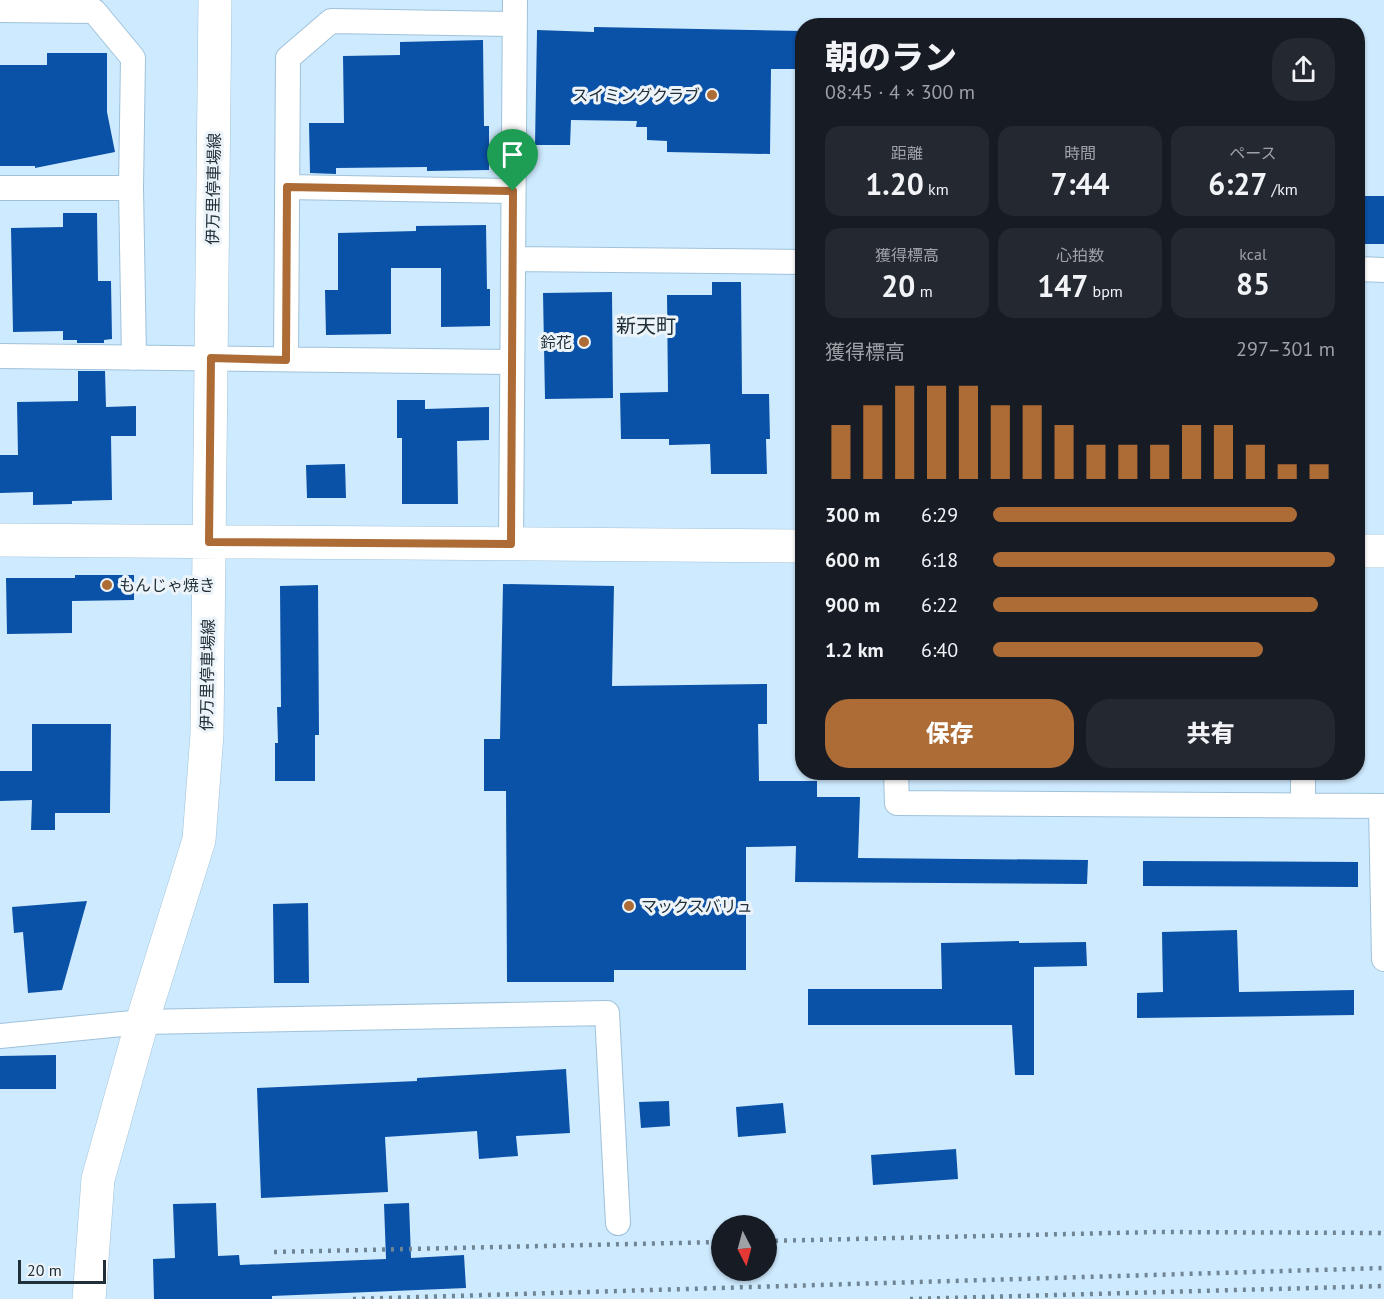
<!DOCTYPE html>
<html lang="ja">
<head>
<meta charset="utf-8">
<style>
  :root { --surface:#171b24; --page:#242831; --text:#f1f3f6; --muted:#9ea1a6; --accent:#ad6b36 }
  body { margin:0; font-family:"PT Sans","Noto Sans JP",sans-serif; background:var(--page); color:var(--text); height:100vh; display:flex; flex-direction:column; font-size:22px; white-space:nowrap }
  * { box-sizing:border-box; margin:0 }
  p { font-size:20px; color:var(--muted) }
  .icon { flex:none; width:33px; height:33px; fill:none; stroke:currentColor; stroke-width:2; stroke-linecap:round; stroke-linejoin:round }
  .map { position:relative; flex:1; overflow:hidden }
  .sheet { position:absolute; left:795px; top:18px; width:570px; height:762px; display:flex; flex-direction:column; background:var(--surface); border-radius:24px; box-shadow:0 2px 4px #0004 }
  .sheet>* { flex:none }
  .needle { width:39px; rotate:174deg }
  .tools { position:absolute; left:711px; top:1215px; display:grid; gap:12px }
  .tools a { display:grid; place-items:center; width:66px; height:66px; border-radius:50%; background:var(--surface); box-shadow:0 2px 4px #0004; font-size:30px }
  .scale { position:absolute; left:18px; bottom:15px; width:88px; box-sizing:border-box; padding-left:6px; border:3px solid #212f38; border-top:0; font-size:16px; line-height:21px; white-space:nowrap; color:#212f38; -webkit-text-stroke:4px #edf4f9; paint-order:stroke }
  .pin { position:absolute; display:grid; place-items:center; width:51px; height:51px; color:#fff; margin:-62px -26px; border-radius:50% 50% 50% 0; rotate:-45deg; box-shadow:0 0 6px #0007 }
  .pin .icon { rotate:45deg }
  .round { display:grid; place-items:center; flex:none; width:63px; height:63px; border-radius:24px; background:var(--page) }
  .headline { display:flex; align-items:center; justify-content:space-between; height:102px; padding:0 30px }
  h1 { font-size:33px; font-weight:800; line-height:45px }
  .figures { display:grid; grid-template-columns:repeat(3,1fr); gap:9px; height:102px; padding:6px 30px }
  .figures div { display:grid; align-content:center; border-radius:15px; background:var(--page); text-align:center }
  .figures b { font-size:30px; font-weight:800 }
  .figures small { font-size:16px; font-weight:400 }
  .figures p { font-size:16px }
  .chart { height:168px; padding:12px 30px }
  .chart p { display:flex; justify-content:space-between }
  .chart svg { width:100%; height:108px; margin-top:6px; stroke:var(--accent); stroke-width:6 }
  .button { display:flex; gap:12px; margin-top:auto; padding:12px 30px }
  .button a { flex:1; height:69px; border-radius:24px; background:var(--accent); color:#fff; font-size:24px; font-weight:800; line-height:69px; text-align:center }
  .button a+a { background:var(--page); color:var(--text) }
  ul { padding:0 30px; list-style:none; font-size:20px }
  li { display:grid; grid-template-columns:96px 72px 1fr; align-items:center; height:45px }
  li i { height:15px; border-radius:8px; background:var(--accent) }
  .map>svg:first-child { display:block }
  .building { fill:#0a51a8 }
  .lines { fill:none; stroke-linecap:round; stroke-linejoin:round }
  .street-casing { stroke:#9fc2da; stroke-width:26 }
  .secondary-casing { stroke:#9fc2da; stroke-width:34 }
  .street { stroke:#fff; stroke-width:24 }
  .secondary { stroke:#fff; stroke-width:33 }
  .rail { stroke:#708593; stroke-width:4.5; stroke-dasharray:3 6; stroke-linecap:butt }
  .route-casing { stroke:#fff; stroke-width:12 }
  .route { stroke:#ad6b36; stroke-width:8 }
  .poi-dot { fill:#ad6b36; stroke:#edf4f9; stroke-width:2 }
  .labels { text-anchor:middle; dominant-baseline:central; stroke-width:6; stroke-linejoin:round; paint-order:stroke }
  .poi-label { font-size:16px; fill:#212f38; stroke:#edf4f9; text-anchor:end }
  .street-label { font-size:16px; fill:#212f38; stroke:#edf4f9 }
  .quarter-label { font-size:20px; fill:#212f38; stroke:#edf4f9 }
</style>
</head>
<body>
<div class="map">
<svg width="1384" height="1299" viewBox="0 0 1384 1299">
  <rect width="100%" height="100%" fill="#ceeafe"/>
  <path class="building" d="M594 27 802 31V69H771L770 154 667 152V141L647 140V127H636L637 121 571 120 570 145H535L537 30 594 32Z
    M483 40 484 126H489V170L427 171V167L336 168V174L310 173 309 123H344L343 56 400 55V42Z
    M47 53H107V112L115 152 35 168V166H0V65H47Z
    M1359 196H1384V244H1359Z
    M63 213H97L98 281H111L112 339 104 340V343H77V340H63V331L13 332 11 228 63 227Z
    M486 225 487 289H490V326L441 327V268H391V334L326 335 325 290H338V233L416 231V226Z
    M712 282H741L742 394H769L770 439H766L767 474H711L710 444 669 445V439H621L620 393 668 392 667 295H712Z
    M612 292 613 398 545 399 543 293Z
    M78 371H105L106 407 136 406V436H111L112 500 72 501V504L33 505V492L0 493V455H18L17 402 78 401Z
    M397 400H425V409L489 407V440L457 441 458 504H402V438H397Z
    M345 464 346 498H307L306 465Z
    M75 575H134V600L72 601V633L7 634 6 578H75Z
    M503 584 614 586 612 686 767 684V724H758L759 781H817V797H860L858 858 1088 860 1087 884 795 882 796 846 746 847V970H614V982H507L506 791H484V739H500Z
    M318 585 319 735H315V781H275V743H278L277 707H281L280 586Z
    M32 724H111L110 813H55V830H31L32 800 0 801V771H32Z
    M1143 861 1358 862V887L1143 886Z
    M87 901 62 990 28 993 23 932 14 933 12 907Z
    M308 903 309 983H274L273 904Z
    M1237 930 1239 992 1354 990V1015L1137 1018V993L1163 992 1162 932Z
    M1019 941V943L1086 942 1087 966 1034 967V1075H1015L1012 1025H808V989H942L941 943Z
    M56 1055V1089H0V1056Z
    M566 1069 570 1133 516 1136 518 1156 479 1159 477 1131 385 1137 388 1192 261 1198 257 1088 417 1081V1078Z
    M669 1101 670 1126 641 1128 639 1102Z
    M783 1103 786 1133 738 1137 736 1107Z
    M956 1149 958 1179 873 1185 871 1155Z
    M216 1203 218 1256 239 1255 240 1265 386 1259 384 1204 409 1203 411 1258 464 1255 466 1288 272 1296V1299H154L153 1259 175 1258 173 1204Z"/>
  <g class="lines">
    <defs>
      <path id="street" d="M0 10 94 11 133 58 131 188 134 358
        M287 187 513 191
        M0 188H131
        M513 259 802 262
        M1358 269 1384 270
        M0 356 512 362
        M286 359 288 58 331 21 514 24
        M511 544 515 0
        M896 772 897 803 1384 806
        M1303 805V772
        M1381 806 1384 959
        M0 1036 142 1022 607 1013 618 1223"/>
      <path id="secondary" d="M0 540 802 546
        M1358 551H1384
        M89 1299 98 1179 142 1022 199 840 207 734 215 0"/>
    </defs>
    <use href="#street" class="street-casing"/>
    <use href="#secondary" class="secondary-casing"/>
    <use href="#street" class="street"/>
    <use href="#secondary" class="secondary"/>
    <path class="rail" d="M766 1241 1155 1232 1384 1233
      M274 1252 722 1242
      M353 1299 1384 1268
      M910 1299 1384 1286"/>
  </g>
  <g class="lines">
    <defs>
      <path id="route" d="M287 187 513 191 511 544 209 542 211 358 286 360Z"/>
    </defs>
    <use href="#route" class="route-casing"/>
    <use href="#route" class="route"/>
  </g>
  <g class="poi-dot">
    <circle cx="712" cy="95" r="6"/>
    <circle cx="584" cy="342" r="6"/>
    <circle cx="107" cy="585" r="6"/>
    <circle cx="629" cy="906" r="6"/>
  </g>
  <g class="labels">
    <g class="poi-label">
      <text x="700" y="95">スイミングクラブ</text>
      <text x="572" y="342">鈴花</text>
      <text x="119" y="585" text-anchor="start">もんじゃ焼き</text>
      <text x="641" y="906" text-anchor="start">マックスバリュ</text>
    </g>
    <g class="street-label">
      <text transform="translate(213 189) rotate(-89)">伊万里停車場線</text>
      <text transform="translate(207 675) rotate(-89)">伊万里停車場線</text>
    </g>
    <g class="quarter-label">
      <text x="646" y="326">新天町</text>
    </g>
  </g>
</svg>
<div class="tools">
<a><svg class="needle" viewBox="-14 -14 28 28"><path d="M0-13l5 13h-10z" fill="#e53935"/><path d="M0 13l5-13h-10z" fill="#9ea1a6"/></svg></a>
</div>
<div class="scale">20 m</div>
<div class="pin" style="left:513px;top:191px;background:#1e9e55"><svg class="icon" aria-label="arrive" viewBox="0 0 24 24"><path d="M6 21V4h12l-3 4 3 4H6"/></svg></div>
<section class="sheet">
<div class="headline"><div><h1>朝のラン</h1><p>08:45 · 4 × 300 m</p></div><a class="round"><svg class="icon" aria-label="share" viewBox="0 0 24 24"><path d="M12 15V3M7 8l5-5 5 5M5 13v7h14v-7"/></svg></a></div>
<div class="figures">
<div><p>距離</p><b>1.20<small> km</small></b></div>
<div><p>時間</p><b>7:44</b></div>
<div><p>ペース</p><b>6:27<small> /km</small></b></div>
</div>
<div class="figures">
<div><p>獲得標高</p><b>20<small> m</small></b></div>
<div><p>心拍数</p><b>147<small> bpm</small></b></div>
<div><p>kcal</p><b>85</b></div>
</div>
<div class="chart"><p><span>獲得標高</span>297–301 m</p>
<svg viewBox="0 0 160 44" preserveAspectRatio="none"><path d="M5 44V22M15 44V14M25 44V6M35 44V6M45 44V6M55 44V14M65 44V14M75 44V22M85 44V30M95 44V30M105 44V30M115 44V22M125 44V22M135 44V30M145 44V38M155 44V38"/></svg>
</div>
<ul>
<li><b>300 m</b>6:29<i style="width:89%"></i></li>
<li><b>600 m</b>6:18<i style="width:100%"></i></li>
<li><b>900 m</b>6:22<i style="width:95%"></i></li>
<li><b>1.2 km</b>6:40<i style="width:79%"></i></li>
</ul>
<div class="button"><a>保存</a><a>共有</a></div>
</section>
</div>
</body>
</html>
